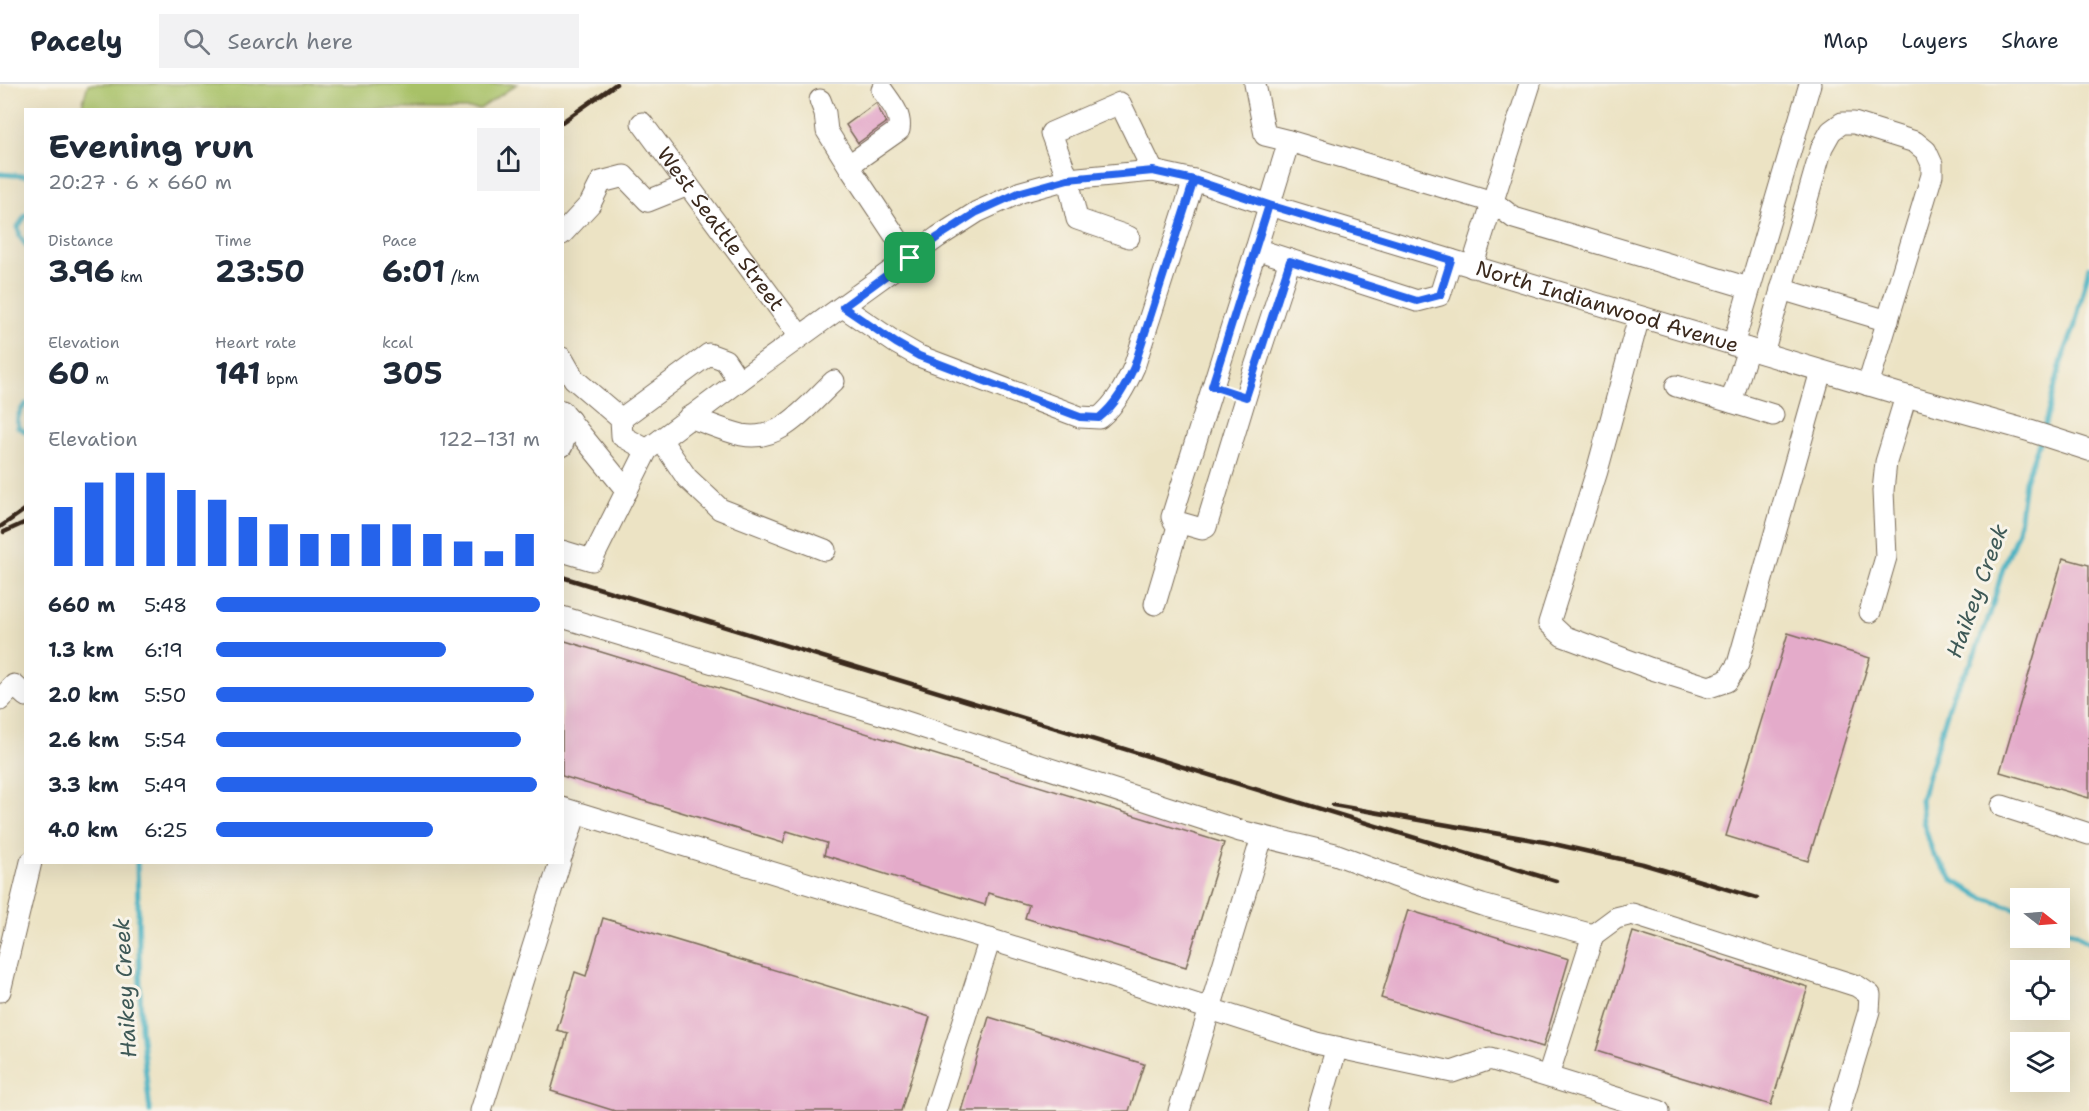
<!DOCTYPE html>
<html lang="en">
<head>
<meta charset="utf-8">
<style>
  :root { --surface:#fff; --page:#f2f2f3; --text:#1f2937; --muted:#747a83; --line:#e0e1e3; --accent:#2563eb }
  body { margin:0; font-family:"Shantell Sans",sans-serif; background:var(--page); color:var(--text); height:100vh; display:flex; flex-direction:column; font-size:22px; white-space:nowrap }
  * { box-sizing:border-box; margin:0 }
  p { font-size:20px; color:var(--muted) }
  .icon { flex:none; width:33px; height:33px; fill:none; stroke:currentColor; stroke-width:2; stroke-linecap:round; stroke-linejoin:round }
  .map { position:relative; flex:1; overflow:hidden }
  .sheet { position:absolute; left:24px; top:24px; width:540px; height:756px; display:flex; flex-direction:column; background:var(--surface); border-radius:0px; box-shadow:0 6px 24px #0002 }
  .sheet>* { flex:none }
  .needle { width:39px; rotate:107deg }
  .buttons { position:absolute; left:2010px; top:804px; display:grid; gap:12px }
  .buttons a { display:grid; place-items:center; width:60px; height:60px; border-radius:0px; background:var(--surface); box-shadow:0 6px 24px #0002; font-size:30px }
  .pin { position:absolute; display:grid; place-items:center; width:51px; height:51px; color:#fff; margin:-26px; border-radius:12px; box-shadow:0 3px 9px #0006 }
  .round { display:grid; place-items:center; flex:none; width:63px; height:63px; border-radius:0px; background:var(--page) }
  .overview { display:flex; align-items:center; justify-content:space-between; height:102px; padding:0 24px }
  h1 { font-size:33px; font-weight:700; line-height:45px }
  .metrics { display:grid; grid-template-columns:repeat(3,1fr); gap:9px; height:102px; padding:6px 24px }
  .metrics div { display:grid; align-content:center }
  .metrics b { font-size:30px; font-weight:700 }
  .metrics small { font-size:16px; font-weight:400 }
  .metrics p { font-size:16px }
  .chart { height:168px; padding:12px 24px }
  .chart p { display:flex; justify-content:space-between }
  .chart svg { width:100%; height:108px; margin-top:6px; stroke:var(--accent); stroke-width:6 }
  ul { padding:0 24px; list-style:none; font-size:20px }
  li { display:grid; grid-template-columns:96px 72px 1fr; align-items:center; height:45px }
  li i { height:15px; border-radius:8px; background:var(--accent) }
  header { display:flex; align-items:center; gap:36px; box-sizing:border-box; height:84px; padding:0 30px; background:var(--surface); border-bottom:2px solid var(--line) }
  header strong { font-size:28px }
  nav { display:flex; gap:33px; margin-inline-start:auto; font-size:21px }
  .search { width:420px; height:54px; background:var(--page); display:flex; align-items:center; gap:15px; box-sizing:border-box; padding:0 21px; border-radius:0px; color:var(--muted); font-size:22px }
  .map>svg:first-child { display:block }
  .green { fill:#a9c267; stroke:#727642; stroke-width:1.5 }
  .lines { fill:none; stroke-linecap:round; stroke-linejoin:round }
  .stream { stroke:#44b0c1; stroke-width:5 }
  .building { fill:#e4abca }
  .minor-casing { stroke:#796b58; stroke-width:23 }
  .minor { stroke:#fff; stroke-width:21 }
  .rail { stroke:#3b2a1e; stroke-width:4.5 }
  .route-casing { stroke:#fff; stroke-width:12 }
  .route { stroke:#2563eb; stroke-width:8 }
  .labels { text-anchor:middle; dominant-baseline:central; stroke-width:6; stroke-linejoin:round; paint-order:stroke }
  .street-label { font-size:21px; fill:#3b2a1e; stroke:#f7f3e8 }
  .water-label { font-size:22px; font-style:italic; fill:#3e5957; stroke:#f7f3e8 }
</style>
</head>
<body>
<header>
<strong>Pacely</strong>
<div class="search"><svg class="icon" aria-label="search" viewBox="0 0 24 24"><circle cx="10" cy="10" r="6"/><path d="M15 15l6 6"/></svg>Search here</div>
<nav><a>Map</a><a>Layers</a><a>Share</a></nav>
</header>
<div class="map">
<svg width="2089" height="1027" viewBox="0 0 2089 1027">
  <rect width="100%" height="100%" fill="#f7f3e8"/>
  <filter id="ink" filterUnits="userSpaceOnUse"><feTurbulence type="fractalNoise" baseFrequency=".0167" numOctaves="2"/><feDisplacementMap in="SourceGraphic" scale="12" xChannelSelector="R" yChannelSelector="G"/><feConvolveMatrix kernelMatrix="1 2 1 2 8 2 1 2 1" color-interpolation-filters="sRGB"/></filter>
  <filter id="wash" filterUnits="userSpaceOnUse"><feTurbulence type="fractalNoise" baseFrequency=".008" numOctaves="4" result="noise"/><feDisplacementMap in="SourceGraphic" scale="24" xChannelSelector="R" yChannelSelector="G"/><feGaussianBlur stdDeviation="1.35" result="paint"/><feColorMatrix in="noise" values="0 0 0 0 0 0 0 0 0 0 0 0 0 0 0 0 0 1.4 0 .05"/><feComposite in="paint" operator="in"/></filter>
  <g filter="url(#wash)">
    <rect width="100%" height="100%" fill="#ece3c4"/>
    <path class="green" d="M88 0H517L480 25H81Z"/>
    <g class="lines">
      <path class="stream" d="M0 90 26 92
        M26 131 18 143 20 153 26 161
        M26 320C19 327 16 334 18 343L26 348
        M2043 347 2063 272 2074 245 2089 183
        M137 778 141 946 150 1027
        M2020 826 1981 813 1954 797 1933 770 1923 737 1921 715 1953 609 1972 577 1990 530 2003 484 2018 447 2025 397 2040 356
        M2060 843 2077 850 2089 859"/>
    </g>
    <g id="blocks">
      <path class="building" d="M876 19 886 39 858 59 846 41Z
        M2063 474 2089 481V714L2000 688Z
        M1788 549 1870 574 1808 777 1726 752Z
        M562 556 1224 759 1186 883 1025 834 1029 821 988 809 985 821 824 771 827 759 787 747 783 759 562 692Z
        M1408 826 1569 875 1543 963 1381 914Z
        M603 834 930 933 901 1027H615L551 1007 568 949 557 946 575 888 586 892Z
        M1633 848 1808 903 1771 1021 1596 967Z
        M989 933 1144 980 1129 1027H961Z"/>
    </g>
  </g>
  <g filter="url(#ink)">
    <use href="#blocks" fill-opacity="0" stroke="#796b58" stroke-width="1.5"/>
    <g class="lines">
      <defs>
        <g id="minor">
          <path d="M1255 0 1265 51 1289 57"/>
          <path d="M882 6C890 18 902 30 899 46L852 79 850 84 910 174"/>
          <path d="M820 16 825 29 827 47 850 84"/>
          <path id="s1" d="M642 39 800 252"/>
          <path d="M562 150 590 120 601 98 624 92 648 117 688 101"/>
          <path d="M1129 153 1077 135 1068 95 1051 49 1120 19 1153 87"/>
          <path d="M1256 165 1172 433 1174 437 1202 445 1206 443 1252 292 1290 176"/>
          <path d="M1451 176 1440 211 1417 217 1256 165 1289 57 1493 118 1514 134 1749 204"/>
          <path d="M1472 183 1530 0"/>
          <path d="M1781 205 1888 237"/>
          <path d="M843 223 896 259 919 272 1080 333 1099 334C1116 320 1125 303 1134 283L1194 96"/>
          <path d="M1639 233 1597 387 1549 539 1563 552 1649 584 1709 603 1727 597 1738 580 1821 287"/>
          <path d="M1733 261 1810 0"/>
          <path d="M1763 269 1822 63 1831 47 1842 39H1854L1915 58 1926 67 1932 80V91L1868 301"/>
          <path d="M562 274 574 295 621 335"/>
          <path d="M1676 302 1731 318 1748 265"/>
          <path d="M1731 318 1773 331"/>
          <path d="M562 327 627 407"/>
          <path d="M689 333C707 339 725 347 742 351 781 359 808 321 834 297"/>
          <path d="M661 356 687 394 720 425 825 466"/>
          <path d="M562 362 570 336"/>
          <path d="M647 366 622 352 621 335 709 270 725 276 739 297"/>
          <path id="s2" d="M562 467 592 476 647 366 739 297 938 153 977 128 1021 108 1068 95 1153 87 1194 96 1269 121 1451 176 1906 312 2030 347 2089 366"/>
          <path d="M1155 520 1179 439"/>
          <path d="M1870 528 1886 473 1883 407 1886 378 1906 312"/>
          <path d="M562 533 891 633 1240 747 1335 770 1394 792 1482 821 1593 851 1616 834 1632 830 1857 902 1870 911 1869 927 1839 1027"/>
          <path d="M0 616 14 601 26 612"/>
          <path d="M2002 722 2089 750"/>
          <path d="M562 724 1086 885 1316 959 1452 988 1490 975 1659 1027"/>
          <path d="M562 771 576 729"/>
          <path d="M0 907 31 778"/>
          <path d="M1548 992 1593 851"/>
          <path d="M481 1027 560 778"/>
          <path d="M935 1027 990 855"/>
          <path d="M1179 1027 1262 753"/>
          <path d="M1318 1027 1337 963"/>
        </g>
      </defs>
      <use href="#minor" class="minor-casing"/>
      <use href="#minor" class="minor"/>
      <path class="rail" d="M562 38 616 0
        M0 443 26 425
        M4 448 26 438
        M562 493 1556 797
        M1333 721 1545 758 1643 780 1757 814"/>
    </g>
  </g>
  <g class="lines" filter="url(#ink)">
    <defs>
      <path id="route" d="M910 174 843 223 896 259 919 272 1080 333 1099 334C1116 320 1125 303 1134 283L1194 96 1269 121 1212 302 1246 313 1290 177 1417 217 1440 211 1451 176 1269 121 1194 96 1153 87 1068 95 1021 108 977 128 938 153 910 174"/>
    </defs>
    <use href="#route" class="route-casing"/>
    <use href="#route" class="route"/>
  </g>
  <g class="labels">
    <g class="street-label">
      <text stroke="none"><textPath href="#s1" startOffset="132">West Seattle Street</textPath></text>
      <text stroke="none"><textPath href="#s2" startOffset="1218">North Indianwood Avenue</textPath></text>
    </g>
    <g class="water-label">
      <text transform="translate(1977 507) rotate(-70)">Haikey Creek</text>
      <text transform="translate(125 904) rotate(-93)">Haikey Creek</text>
    </g>
  </g>
</svg>
<div class="buttons">
<a><svg class="needle" viewBox="-14 -14 28 28"><path d="M0-13l5 13h-10z" fill="#e53935"/><path d="M0 13l5-13h-10z" fill="#747a83"/></svg></a>
<a><svg class="icon" aria-label="locate" viewBox="0 0 24 24"><circle cx="12" cy="12" r="6"/><path d="M12 2v4M12 18v4M2 12h4M18 12h4"/></svg></a>
<a><svg class="icon" aria-label="layers" viewBox="0 0 24 24"><path d="M12 4l9 5-9 5-9-5zM3 14l9 5 9-5"/></svg></a>
</div>
<div class="pin" style="left:910px;top:174px;background:#1e9e55"><svg class="icon" aria-label="arrive" viewBox="0 0 24 24"><path d="M6 21V4h12l-3 4 3 4H6"/></svg></div>
<section class="sheet">
<div class="overview"><div><h1>Evening run</h1><p>20:27 · 6 × 660 m</p></div><a class="round"><svg class="icon" aria-label="share" viewBox="0 0 24 24"><path d="M12 15V3M7 8l5-5 5 5M5 13v7h14v-7"/></svg></a></div>
<div class="metrics">
<div><p>Distance</p><b>3.96<small> km</small></b></div>
<div><p>Time</p><b>23:50</b></div>
<div><p>Pace</p><b>6:01<small> /km</small></b></div>
</div>
<div class="metrics">
<div><p>Elevation</p><b>60<small> m</small></b></div>
<div><p>Heart rate</p><b>141<small> bpm</small></b></div>
<div><p>kcal</p><b>305</b></div>
</div>
<div class="chart"><p><span>Elevation</span>122–131 m</p>
<svg viewBox="0 0 160 44" preserveAspectRatio="none"><path d="M5 44V20M15 44V10M25 44V6M35 44V6M45 44V13M55 44V17M65 44V24M75 44V27M85 44V31M95 44V31M105 44V27M115 44V27M125 44V31M135 44V34M145 44V38M155 44V31"/></svg>
</div>
<ul>
<li><b>660 m</b>5:48<i style="width:100%"></i></li>
<li><b>1.3 km</b>6:19<i style="width:71%"></i></li>
<li><b>2.0 km</b>5:50<i style="width:98%"></i></li>
<li><b>2.6 km</b>5:54<i style="width:94%"></i></li>
<li><b>3.3 km</b>5:49<i style="width:99%"></i></li>
<li><b>4.0 km</b>6:25<i style="width:67%"></i></li>
</ul>
</section>
</div>
</body>
</html>
